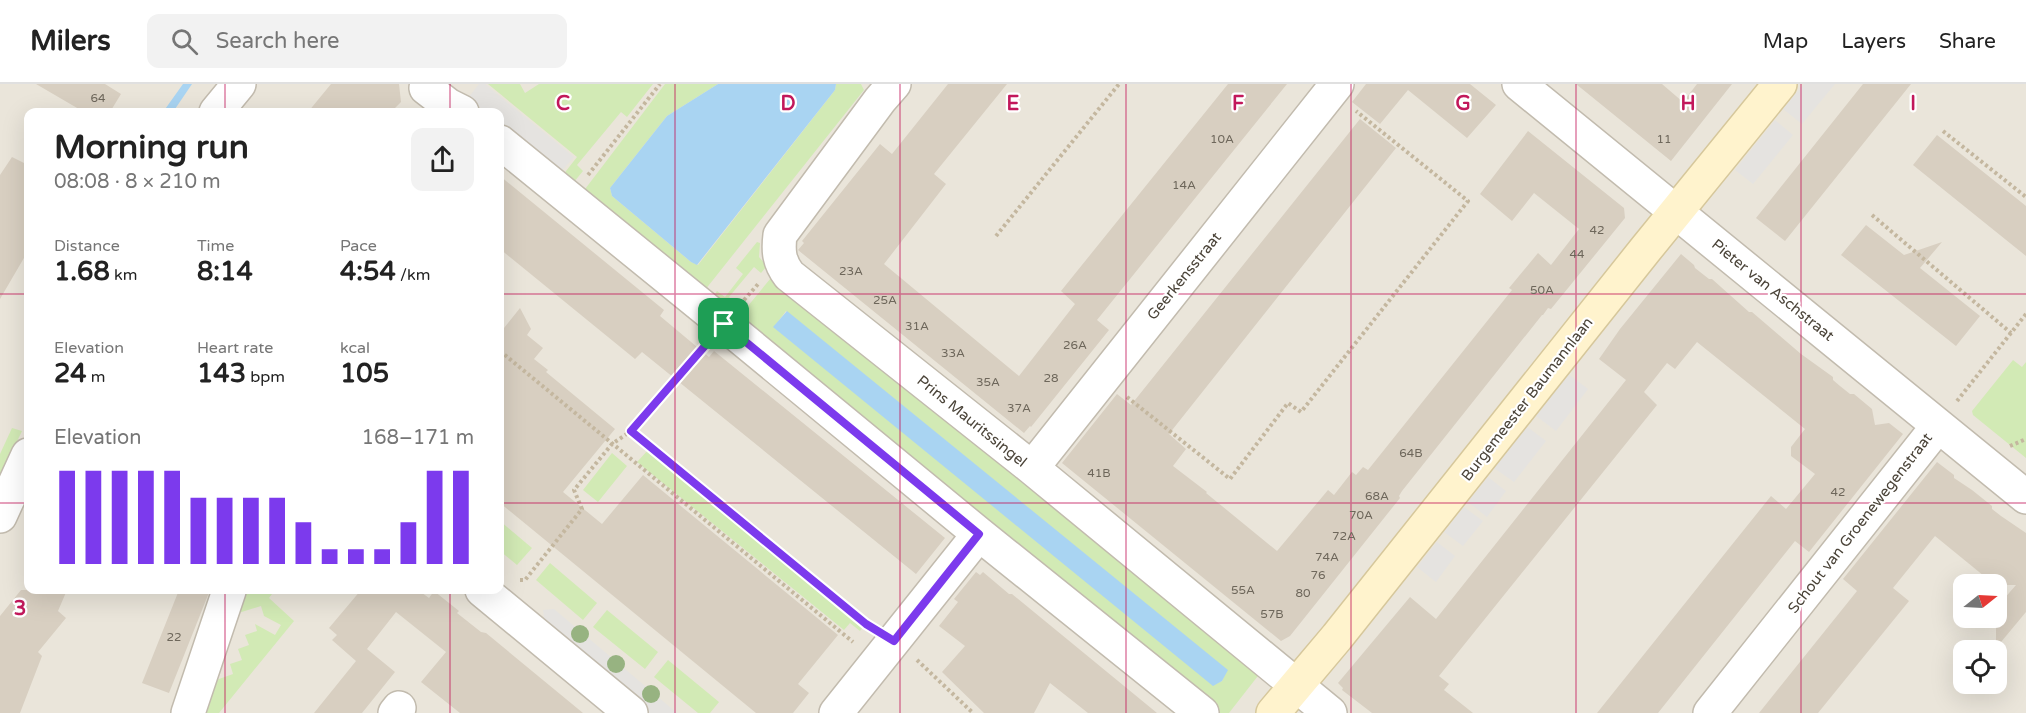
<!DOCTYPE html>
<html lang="en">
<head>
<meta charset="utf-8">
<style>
  :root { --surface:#fff; --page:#f2f2f2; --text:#222; --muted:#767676; --line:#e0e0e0; --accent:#7c3aed }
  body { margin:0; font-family:"Varela Round",sans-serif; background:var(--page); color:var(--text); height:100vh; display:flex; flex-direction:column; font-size:22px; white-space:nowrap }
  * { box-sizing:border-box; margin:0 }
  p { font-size:20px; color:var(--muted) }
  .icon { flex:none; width:33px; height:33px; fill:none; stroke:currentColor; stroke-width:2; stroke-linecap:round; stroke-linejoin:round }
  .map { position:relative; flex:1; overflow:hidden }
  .sheet { position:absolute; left:24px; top:24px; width:480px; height:486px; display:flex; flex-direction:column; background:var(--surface); border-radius:12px; box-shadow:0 6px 24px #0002 }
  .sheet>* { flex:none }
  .needle { width:39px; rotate:72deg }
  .controls { position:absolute; left:1953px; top:490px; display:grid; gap:12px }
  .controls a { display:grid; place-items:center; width:54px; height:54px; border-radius:12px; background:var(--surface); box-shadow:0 6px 24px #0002; font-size:30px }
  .pin { position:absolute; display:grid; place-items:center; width:51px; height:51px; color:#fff; margin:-26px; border-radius:12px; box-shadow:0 3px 9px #0006 }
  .round { display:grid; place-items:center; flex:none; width:63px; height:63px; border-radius:12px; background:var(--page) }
  .summary { display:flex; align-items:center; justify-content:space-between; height:102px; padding:0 30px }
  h1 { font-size:33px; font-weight:700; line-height:45px }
  .stats { display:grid; grid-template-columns:repeat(3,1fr); gap:9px; height:102px; padding:6px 30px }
  .stats div { display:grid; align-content:center }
  .stats b { font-size:26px; font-weight:700 }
  .stats small { font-size:16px; font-weight:400 }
  .stats p { font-size:16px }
  .chart { height:168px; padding:12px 30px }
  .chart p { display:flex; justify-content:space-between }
  .chart svg { width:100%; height:108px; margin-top:6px; stroke:var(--accent); stroke-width:6 }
  header { display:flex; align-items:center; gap:36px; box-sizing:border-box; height:84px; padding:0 30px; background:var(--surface); border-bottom:2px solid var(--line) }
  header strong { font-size:28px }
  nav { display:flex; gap:33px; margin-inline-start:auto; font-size:21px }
  .search { width:420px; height:54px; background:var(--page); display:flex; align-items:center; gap:15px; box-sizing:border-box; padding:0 21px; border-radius:12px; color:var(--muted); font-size:22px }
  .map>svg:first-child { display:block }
  .residential { fill:#eae5da; fill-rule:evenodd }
  .green { fill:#d2eab5; fill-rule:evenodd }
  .parking { fill:#e5e3e0 }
  .water { fill:#a9d4f2 }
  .building { fill:#d8cfc1 }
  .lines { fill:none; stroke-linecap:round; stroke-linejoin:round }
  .street-casing { stroke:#c2bbae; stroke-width:36 }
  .secondary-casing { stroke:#d6c79b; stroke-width:36 }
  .path { stroke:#c4b79f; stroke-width:4; stroke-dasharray:3 3; stroke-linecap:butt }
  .street { stroke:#fff; stroke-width:33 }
  .secondary { stroke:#fff3cd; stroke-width:33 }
  .tree { fill:#97b381 }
  .route-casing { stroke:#fff; stroke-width:12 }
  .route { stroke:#7c3aed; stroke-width:8 }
  .grid { fill:none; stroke:#c2185b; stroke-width:1.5; stroke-opacity:0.55 }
  .labels { text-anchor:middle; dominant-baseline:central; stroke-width:4.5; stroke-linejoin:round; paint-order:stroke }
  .number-label { font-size:12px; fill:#6e675b }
  .street-label { font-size:15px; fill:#4b4439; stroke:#fff }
  .grid-label { font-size:20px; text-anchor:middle; font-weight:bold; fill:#c2185b; stroke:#fff; stroke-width:4.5; stroke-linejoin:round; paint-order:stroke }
</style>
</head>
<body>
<header>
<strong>Milers</strong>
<div class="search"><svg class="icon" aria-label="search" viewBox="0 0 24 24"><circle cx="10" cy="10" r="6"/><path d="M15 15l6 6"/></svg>Search here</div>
<nav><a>Map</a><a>Layers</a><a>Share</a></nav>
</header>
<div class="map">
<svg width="2026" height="629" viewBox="0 0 2026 629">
  <rect width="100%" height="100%" fill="#f6f3ec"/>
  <path class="residential" d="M0 0H2026V629H0ZM28 28H500V506H28ZM1964 501H1996V534H1964ZM1964 567H1996V600H1964Z"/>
  <path class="green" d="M488 0H520L525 9 539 0H653L627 33 621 28 577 81 583 87 569 104 559 96 577 73Z
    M665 0H718L667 32 610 104 612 112 691 178 698 181 835 6 836 0H861L864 6 705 206 579 113Z
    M757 158 760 159 759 173 767 182 761 189 754 183 729 213 736 219 730 227 713 213 717 207 725 213 743 190 736 184Z
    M775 189 1261 588 1229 629H1214L738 234ZM786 227 1227 586 1222 597 1213 601 774 243Z
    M2013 276 2022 283 2026 278V374L1973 331 1972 327Z
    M12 344 22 347 0 393V370Z
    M649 365 864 542 860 547 850 539 844 546 637 378Z
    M612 369 627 382 598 418 583 406Z
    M500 437 532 464 517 481 500 467Z
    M550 479 597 519 583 536 536 496Z
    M239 506H266L272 510 269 514 294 537 219 629H196L205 600 233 590 230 580 242 576 238 565 249 561 245 551 257 547 255 540 275 551 281 541 264 532 261 522 232 531Z
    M607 526 658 568 645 585 593 543Z
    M668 576 719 618 710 629H698L654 593Z"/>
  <path class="parking" d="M479 0H485L574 73 560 89 500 39V28H486L468 14Z
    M1804 0H1835L1802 40 1783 25Z
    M1775 36 1793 51 1753 100 1735 86Z
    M1568 290 1588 305 1556 347 1536 332Z
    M1526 342 1546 357 1514 398 1494 384Z
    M1488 393 1506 407 1487 433 1468 418Z
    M1464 423 1483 437 1463 462 1444 448Z
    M1437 458 1455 472 1436 498 1417 483Z
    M554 525 677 629H645L546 547 543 526Z"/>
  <path class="water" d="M183 0H192L173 28H163Z
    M718 0H836L835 6 697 181 691 178 612 112 610 104 667 32Z
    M787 227 1228 586 1222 597 1213 602 773 243Z"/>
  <path class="building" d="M36 0H105L121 10 110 28H84Z
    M331 0H399L401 18 391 28H308Z
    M948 0H1007L934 90 946 100 884 180 1019 292 1075 220 1061 207 1228 0H1287L1097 236 1109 246 1031 343 1030 342 1024 349 798 166 804 159 802 157 880 60 892 70Z
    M1366 0H1470L1496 21 1467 54 1408 6 1380 40 1352 18Z
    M1576 0H1662L1683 18 1697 0H1732L1671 77Z
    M1863 0H1911L1785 157 1756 134Z
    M1360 35 1396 64 1169 350 1186 365 1173 382 1207 408 1206 409 1277 467 1328 406 1334 411 1352 388 1356 391 1363 383 1368 386 1512 206 1509 204 1538 169 1551 181 1579 145 1534 109 1512 137 1480 110 1528 47 1624 124 1625 134 1551 225 1548 224 1543 231H1542L1402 407 1399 412 1400 414 1290 552 1281 557 1062 379 1117 310 1131 321Z
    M1937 51 2026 122V172L1913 81Z
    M12 73 28 81V167L0 215V91Z
    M500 92 664 226 660 232 709 273 714 267 945 454 916 490 642 268 635 275 500 165Z
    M1866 141 1904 171 1942 158 1920 184 1980 232 1956 262 1841 171Z
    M1681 170 1694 181 1695 184 1709 195H1712L1749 228H1752L1801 270 1833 293V296L1840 302 1850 310H1854L1872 325 1875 341 1889 339 1903 350 1809 468 1795 457 1658 629H1597L1771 412 1786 425 1815 390 1791 372V363L1805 345 1697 258 1675 285 1667 279 1644 308 1657 321 1439 592 1449 600 1444 606 1473 629H1372L1342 606 1343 604 1338 599 1410 513 1436 535 1626 296 1599 275 1620 245Z
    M520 224 531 245 527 251 543 264 534 275 548 286 546 288 615 345 563 408 602 440 643 391 838 551 798 600 809 609 793 629H756L500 419V249Z
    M1937 378 1954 391V394L1972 406 1992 422V425L2001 432 2026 449V528L1996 564V524L2016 501H1995L1935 452 1893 504 1909 517 1818 629H1759L1857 507 1843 495Z
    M976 488 980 491 983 488 1009 510H1012L1157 629H1088L1050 599 1034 629H984L942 588 965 562 939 542 958 518 954 515Z
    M21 506H67L58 527 66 534 38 568 42 572 20 629H0V532Z
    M179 506H210L169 609 142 599Z
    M361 506H418L429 514 434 507 459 527 457 529 481 548 486 549 583 629H460L421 598 446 568 396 528 367 565 395 588 362 629H314L356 577 332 556 337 551 329 544Z"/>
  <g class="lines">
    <defs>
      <path id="street" d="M894 0 880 16 780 151C778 167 779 178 789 191L1032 384 1330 629
        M1519 0 2026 413
        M426 4 448 21 462 28
        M216 28 239 0
        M500 58 724 240 979 450 1202 629
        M1032 384 1337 0
        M0 432 28 371
        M482 506 631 629
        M188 629 229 507
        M395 629 399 624
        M836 629 979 450
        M1710 629 1938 342"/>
      <path id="secondary" d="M1273 629 1337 553 1645 166 1780 0"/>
    </defs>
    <use href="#street" class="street-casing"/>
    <use href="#secondary" class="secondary-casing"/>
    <path class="path" d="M1943 47 2026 113
      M588 91 660 0
      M1872 131 2011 249
      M996 152 1119 0
      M744 216 759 199
      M500 267 853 558
      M1127 313 1230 395 1288 319 1301 328 1468 117 1356 27
      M1957 317 2026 230
      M631 347 867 541
      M2010 362 2026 355
      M520 496H525L582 425 574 406 612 360 631 347 705 263
      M917 576 973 629"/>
    <use href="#street" class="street"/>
    <use href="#secondary" class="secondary"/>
  </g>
  <g class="tree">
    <circle cx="580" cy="550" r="9"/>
    <circle cx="616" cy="580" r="9"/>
    <circle cx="651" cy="610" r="9"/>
  </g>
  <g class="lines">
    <defs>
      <path id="route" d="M724 240 979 450 894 557 866 540 631 347Z"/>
    </defs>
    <use href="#route" class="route-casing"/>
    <use href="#route" class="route"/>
  </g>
  <path class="grid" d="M225 0V28M450 0V28M675 0V629M900 0V629M1126 0V629M1351 0V629M1576 0V629M1801 0V629M0 210H28M500 210H2026M0 419H28M500 419H2026M225 506V629M450 506V629"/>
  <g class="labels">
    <g class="number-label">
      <text x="98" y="14">64</text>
      <text x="1222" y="55">10A</text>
      <text x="1664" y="55">11</text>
      <text x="1184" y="101">14A</text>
      <text x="1597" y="146">42</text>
      <text x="1577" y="170">44</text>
      <text x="851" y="187">23A</text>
      <text x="1542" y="206">50A</text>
      <text x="885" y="216">25A</text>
      <text x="917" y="242">31A</text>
      <text x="1075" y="261">26A</text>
      <text x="953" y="269">33A</text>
      <text x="1051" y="294">28</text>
      <text x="988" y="298">35A</text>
      <text x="1019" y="324">37A</text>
      <text x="1411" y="369">64B</text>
      <text x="1099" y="389">41B</text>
      <text x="1838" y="408">42</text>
      <text x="1377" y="412">68A</text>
      <text x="1361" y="431">70A</text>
      <text x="1344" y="452">72A</text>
      <text x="1327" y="473">74A</text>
      <text x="1318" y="491">76</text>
      <text x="1243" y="506">55A</text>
      <text x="1303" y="509">80</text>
      <text x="1272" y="530">57B</text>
      <text x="174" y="553">22</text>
    </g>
    <g class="street-label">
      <text transform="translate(1184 192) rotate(-51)">Geerkensstraat</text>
      <text transform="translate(1773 206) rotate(39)">Pieter van Aschstraat</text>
      <text transform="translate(1527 315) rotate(-52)">Burgemeester Baumannlaan</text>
      <text transform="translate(972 337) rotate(39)">Prins Mauritssingel</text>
      <text transform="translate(1860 439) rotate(-52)">Schout van Groenewegenstraat</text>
    </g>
  </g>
  <g class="grid-label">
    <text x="563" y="26">C</text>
    <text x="788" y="26">D</text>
    <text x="1013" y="26">E</text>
    <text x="1238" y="26">F</text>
    <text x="1463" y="26">G</text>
    <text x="1688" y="26">H</text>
    <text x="1913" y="26">I</text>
    <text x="20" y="531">3</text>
  </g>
</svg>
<div class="controls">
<a><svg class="needle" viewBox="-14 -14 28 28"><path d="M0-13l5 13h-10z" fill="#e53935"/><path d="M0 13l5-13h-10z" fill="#767676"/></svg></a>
<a><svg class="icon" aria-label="locate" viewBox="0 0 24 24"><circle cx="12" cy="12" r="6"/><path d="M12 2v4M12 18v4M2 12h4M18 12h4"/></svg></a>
</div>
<div class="pin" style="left:724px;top:240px;background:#1e9e55"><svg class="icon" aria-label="arrive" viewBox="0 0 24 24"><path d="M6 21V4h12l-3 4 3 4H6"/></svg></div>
<section class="sheet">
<div class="summary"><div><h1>Morning run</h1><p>08:08 · 8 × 210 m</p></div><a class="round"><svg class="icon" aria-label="share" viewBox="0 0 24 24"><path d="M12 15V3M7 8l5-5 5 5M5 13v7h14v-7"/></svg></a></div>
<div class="stats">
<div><p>Distance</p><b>1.68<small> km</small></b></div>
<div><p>Time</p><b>8:14</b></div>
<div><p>Pace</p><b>4:54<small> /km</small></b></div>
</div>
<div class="stats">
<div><p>Elevation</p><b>24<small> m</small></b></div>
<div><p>Heart rate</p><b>143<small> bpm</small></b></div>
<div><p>kcal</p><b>105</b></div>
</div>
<div class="chart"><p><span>Elevation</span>168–171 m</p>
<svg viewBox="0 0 160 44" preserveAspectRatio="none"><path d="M5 44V6M15 44V6M25 44V6M35 44V6M45 44V6M55 44V17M65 44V17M75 44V17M85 44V17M95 44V27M105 44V38M115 44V38M125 44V38M135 44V27M145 44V6M155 44V6"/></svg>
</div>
</section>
</div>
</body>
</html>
